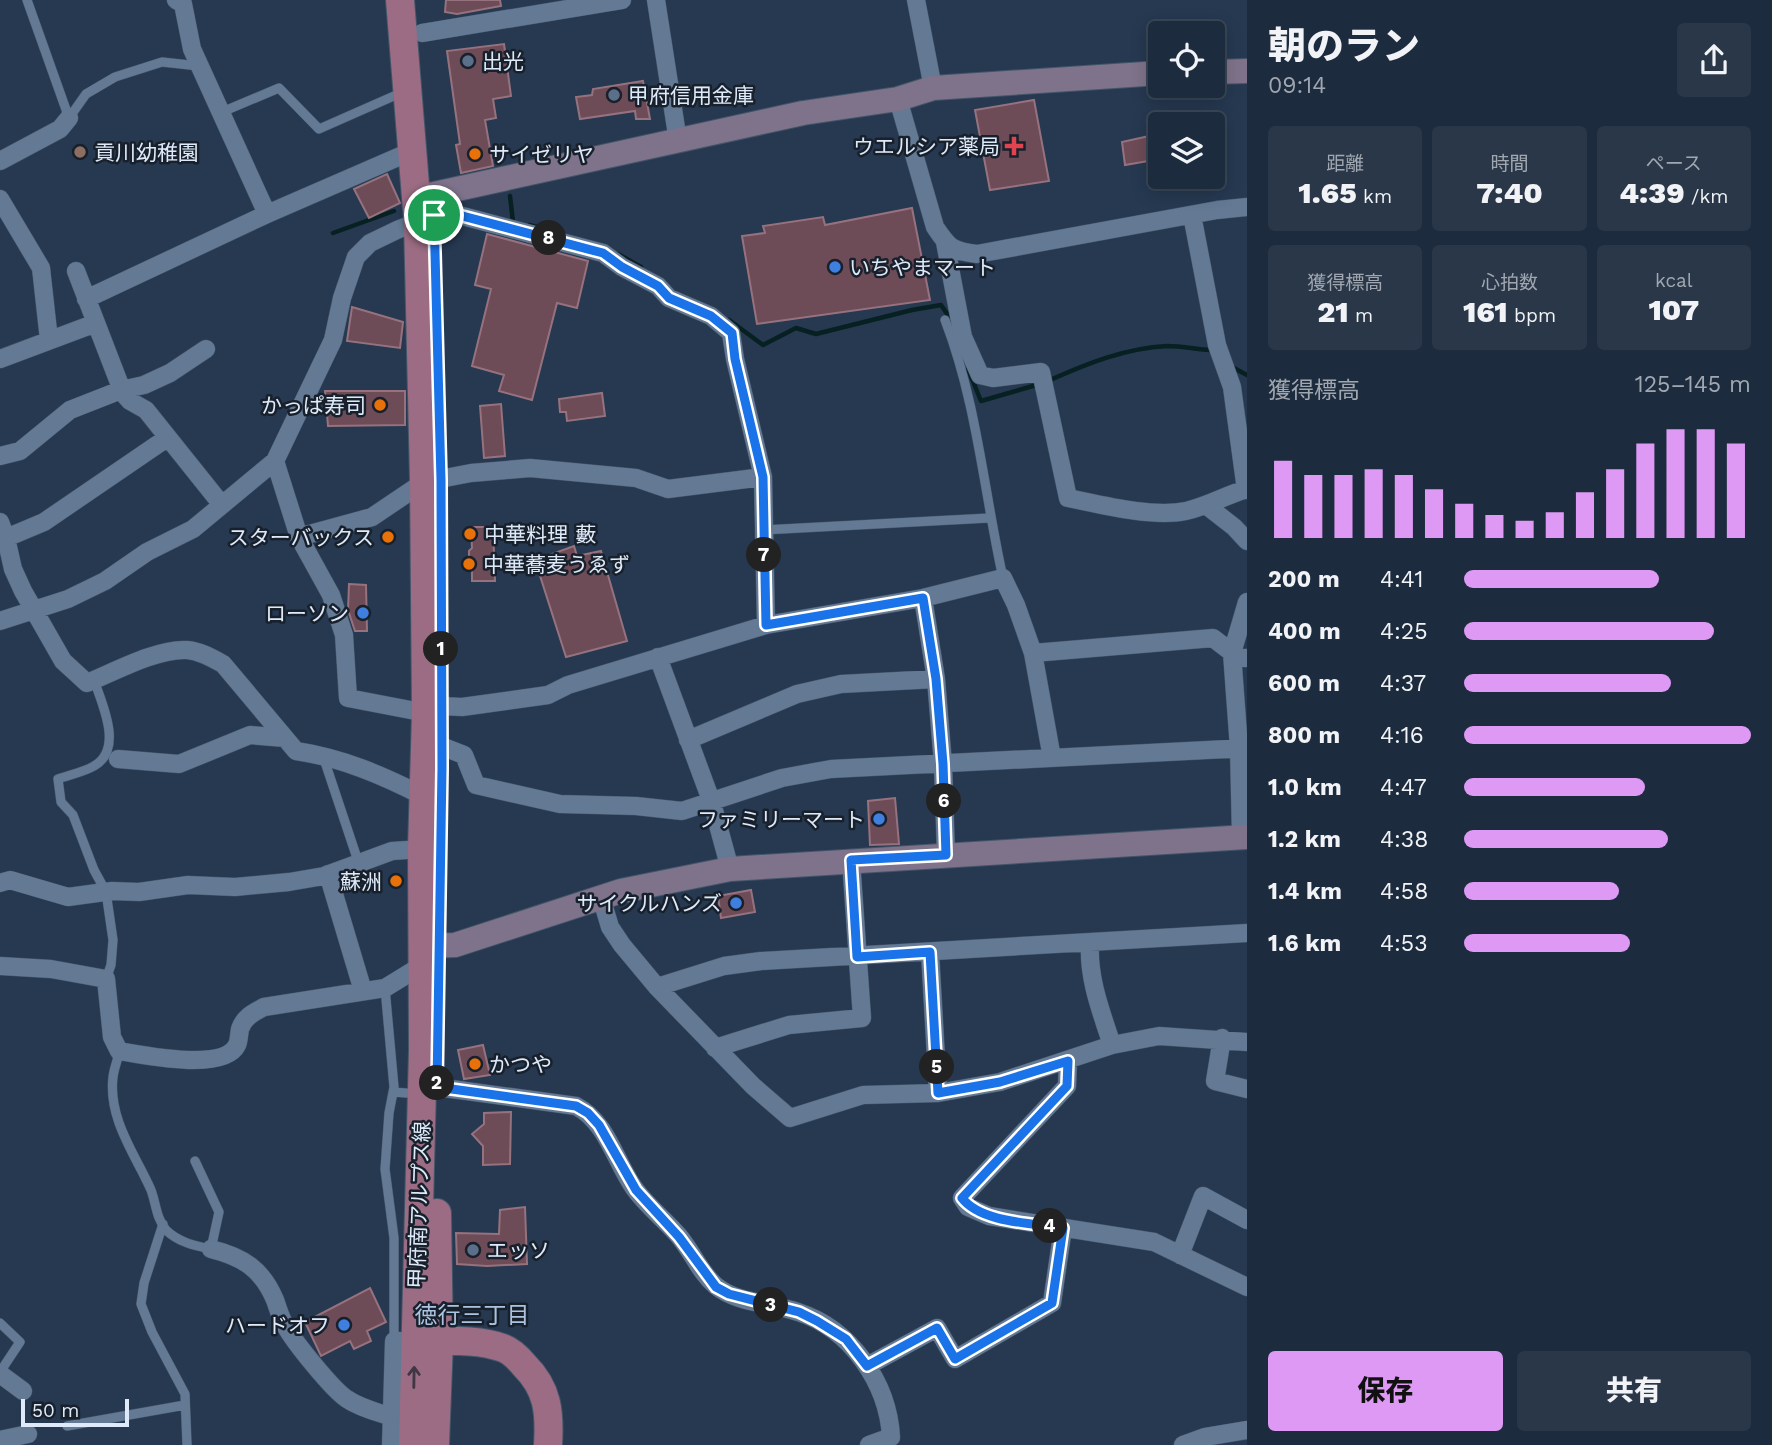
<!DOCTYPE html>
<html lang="ja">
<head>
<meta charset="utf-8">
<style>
  :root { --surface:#1c2b3d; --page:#293748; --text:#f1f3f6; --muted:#a0a7b0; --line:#3a4757; --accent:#dd99f3 }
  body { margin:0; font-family:"Work Sans","Noto Sans JP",sans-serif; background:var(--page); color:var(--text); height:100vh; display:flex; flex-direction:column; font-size:26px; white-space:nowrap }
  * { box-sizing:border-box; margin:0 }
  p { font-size:23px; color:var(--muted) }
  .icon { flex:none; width:38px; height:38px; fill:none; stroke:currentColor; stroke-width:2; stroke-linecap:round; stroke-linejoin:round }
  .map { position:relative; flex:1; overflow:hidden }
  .sheet { display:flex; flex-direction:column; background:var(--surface); width:525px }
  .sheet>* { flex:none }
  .tools { position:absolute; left:1148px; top:21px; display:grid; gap:14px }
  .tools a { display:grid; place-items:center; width:77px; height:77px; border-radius:7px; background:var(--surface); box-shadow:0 4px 18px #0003,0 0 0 2px var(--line); font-size:35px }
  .scale { position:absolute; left:21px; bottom:18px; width:108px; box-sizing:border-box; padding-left:7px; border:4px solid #deeafa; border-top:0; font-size:19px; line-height:24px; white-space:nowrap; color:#deeafa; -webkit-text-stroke:5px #17202b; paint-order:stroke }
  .pin { position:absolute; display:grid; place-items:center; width:60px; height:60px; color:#fff; margin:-30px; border:4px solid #fff; border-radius:50%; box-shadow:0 2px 7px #0007 }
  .km { position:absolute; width:35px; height:35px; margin:-18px; border-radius:50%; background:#222; color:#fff; font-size:19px; line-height:35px; text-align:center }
  .round { display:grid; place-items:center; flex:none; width:74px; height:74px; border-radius:7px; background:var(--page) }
  .head { display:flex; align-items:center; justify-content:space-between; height:119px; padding:0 21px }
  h1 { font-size:38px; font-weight:800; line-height:52px }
  .stats { display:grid; grid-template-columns:repeat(3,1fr); gap:10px; height:119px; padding:7px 21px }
  .stats div { display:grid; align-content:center; border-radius:7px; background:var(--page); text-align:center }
  .stats b { font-size:30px; font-weight:800 }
  .stats small { font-size:19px; font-weight:400 }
  .stats p { font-size:19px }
  .chart { height:196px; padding:14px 21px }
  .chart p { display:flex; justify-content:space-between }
  .chart svg { width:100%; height:126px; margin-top:7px; stroke:var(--accent); stroke-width:6 }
  .button { display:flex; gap:14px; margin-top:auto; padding:14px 21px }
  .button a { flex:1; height:80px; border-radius:7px; background:var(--accent); color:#111; font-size:28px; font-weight:800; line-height:80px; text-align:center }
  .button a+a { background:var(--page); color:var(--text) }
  ul { padding:0 21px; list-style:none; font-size:23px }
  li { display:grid; grid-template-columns:112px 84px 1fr; align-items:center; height:52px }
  li i { height:18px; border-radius:9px; background:var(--accent) }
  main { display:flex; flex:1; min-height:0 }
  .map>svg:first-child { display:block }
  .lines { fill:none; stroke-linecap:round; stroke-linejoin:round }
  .stream { stroke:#072022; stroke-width:4.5 }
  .building { fill:#6d4b57; stroke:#96727e; stroke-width:2 }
  .lane-casing { stroke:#435569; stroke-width:10 }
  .street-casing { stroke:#435569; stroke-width:19 }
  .secondary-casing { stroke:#435569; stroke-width:26 }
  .primary-casing { stroke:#435569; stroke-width:30 }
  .lane { stroke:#637994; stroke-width:9 }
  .street { stroke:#637994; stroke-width:18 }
  .secondary { stroke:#7f738b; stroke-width:24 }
  .primary { stroke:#9b6c83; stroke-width:28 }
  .oneway { stroke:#3f3745 }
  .route-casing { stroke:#fff; stroke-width:14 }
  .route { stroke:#1a73e8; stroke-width:9 }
  .service-dot { fill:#5c6f8a; stroke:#17202b; stroke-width:2.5 }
  .health-dot { fill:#e0444e; stroke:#17202b; stroke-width:2.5 }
  .education-dot { fill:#8d6e63; stroke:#17202b; stroke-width:2.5 }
  .food-dot { fill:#e8710a; stroke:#17202b; stroke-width:2.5 }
  .shop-dot { fill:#3f7fe0; stroke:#17202b; stroke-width:2.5 }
  .labels { text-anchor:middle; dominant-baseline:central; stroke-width:5; stroke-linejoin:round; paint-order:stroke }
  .poi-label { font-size:21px; fill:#deeafa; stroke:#17202b; text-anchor:start }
  .street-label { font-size:21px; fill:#deeafa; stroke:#17202b }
  .neighbourhood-label { font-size:23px; fill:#abc3e1; stroke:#17202b }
</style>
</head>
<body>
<main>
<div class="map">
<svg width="1247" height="1445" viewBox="0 0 1247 1445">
  <rect width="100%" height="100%" fill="#263951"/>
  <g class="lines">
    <path class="stream" d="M510 196 513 222
      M529 225 554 231
      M333 233 394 211
      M618 254 641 267
      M729 320 763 345 796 328 816 334 912 310 941 305 952 321
      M1232 367 1247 375
      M968 369 981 401 1040 384
      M1048 381C1086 364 1125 348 1167 346 1181 346 1196 349 1210 350L1214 353"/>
  </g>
  <path class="building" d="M446 0H500L501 6 457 14 445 12Z
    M504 44 511 96 493 99 496 118 485 120 493 166 461 173 456 145 460 144 447 51Z
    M643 81 650 119H636L635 111 580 119 576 97 592 95 593 89Z
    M1034 100 1049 181 990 190 975 110Z
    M1158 134 1160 159 1125 165 1122 142Z
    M387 174 400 203 369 218 354 189Z
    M912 208 930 300 757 324 742 236 765 233 763 226 823 217 825 225Z
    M487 234 588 261 577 308 557 303 532 400 499 391 504 375 472 366 491 289 475 285Z
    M352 307 403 322 400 348 347 341Z
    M325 391H405V425L328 426Z
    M602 393 605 416 567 421 566 412H560L559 399Z
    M501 404 505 456 484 458 480 406Z
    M471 527H493L495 581H472V560L469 558V551L472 548Z
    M574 546 577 556 601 551 627 641 566 657 535 560Z
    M349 584 366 585 367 631H355L348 610Z
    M895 798 899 844 870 845 868 801Z
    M751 890 755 912 721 918 718 896Z
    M483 1045 490 1075 464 1079 458 1050Z
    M511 1112 510 1164 483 1165V1146L472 1134 484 1124V1113Z
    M525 1207 527 1264 487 1266 457 1264 456 1233 499 1234 500 1210Z
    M370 1288 386 1322 367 1331 371 1341 354 1349 350 1341 321 1356 305 1322Z"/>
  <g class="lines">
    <defs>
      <path id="lane" d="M27 0 69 118
        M222 112 279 88 319 129 403 92
        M69 118 86 94 115 77 162 62 199 66
        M945 320C977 403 984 492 1003 578
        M763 530 989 518
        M94 680C102 704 124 749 94 766 84 772 69 775 58 779L61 802 73 815 94 870 106 892 113 940 111 965 106 979
        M323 756 359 864
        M385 988 394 1087 389 1113 385 1169 394 1238V1341
        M119 1051C118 1060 114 1068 113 1077 108 1119 135 1154 151 1190 156 1203 156 1218 166 1230 178 1242 195 1246 211 1249L219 1212 195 1161
        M393 1092 419 1094
        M163 1224 144 1283 141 1304 152 1332 185 1394 187 1445
        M0 1323 20 1342 0 1372
        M67 1426 185 1405"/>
      <path id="street" d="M176 0 183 4 192 49 267 214
        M656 0 678 141
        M916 0 933 88
        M422 33 622 0
        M898 99 935 227C949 248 952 251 977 254L1217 210 1247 207
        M0 161 60 129 69 118
        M0 199 41 268 49 340
        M1192 215 1217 345 1232 387 1246 490
        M945 242 963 337 980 375 993 378 1041 372 1068 498C1102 505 1152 518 1186 511 1208 506 1226 495 1247 489
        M76 271 123 393 130 401 146 410 222 505
        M86 299 267 214 412 151
        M0 359 96 323
        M0 456 20 451 70 410 121 390 144 385 170 373 206 349
        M275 461 299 537 331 595 344 635 348 698 426 713
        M1207 506 1234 527 1247 541
        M0 522 6 538 13 569 23 591 63 661 87 683C114 672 158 648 187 650 200 651 212 658 223 664L296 751C342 758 382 775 423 796
        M299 537 372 517 424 482 471 473 530 468 636 478 668 489 763 477
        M6 538 44 522 167 438
        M923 598 936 679 943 764 946 855
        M0 621 68 599 105 581 147 552 193 529 275 461 333 340 342 298 356 257 370 243 397 230 434 215 451 213 603 253 622 267 658 286 669 298 711 316 731 333 735 359 763 477 766 625
        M1033 653 1052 758
        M658 657 712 803 730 869
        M441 706 462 707 548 695 568 685 766 625 923 598 1003 578 1016 605 1033 653 1213 638 1239 658H1247
        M688 740 797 694 841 684 936 679
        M441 746 464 755 476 785 560 804 636 806 682 811 782 778 831 769 1247 748
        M118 759 179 764 250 735 285 738
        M1241 837 1239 748 1232 653 1247 602
        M328 874 363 991
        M0 883 10 880 68 897 112 891 139 892 188 885 235 887 289 882 324 876 392 851 422 849
        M601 897 610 927 622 945 657 987 753 1086 790 1118 863 1095 938 1093 1000 1082 1112 1045 1159 1036 1247 1042
        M1090 943C1088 979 1101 1011 1112 1045
        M930 952 938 1093
        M0 966 51 969 106 979 112 1037 119 1051C143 1055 224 1072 237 1045 239 1041 239 1034 240 1029 244 1017 253 1013 264 1007L385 988 424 964
        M657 987 724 966 761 961 1247 933
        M1222 1038 1215 1081 1247 1089
        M715 1048 789 1025 862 1018 851 860
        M1068 1061 1067 1086 962 1198 968 1207 989 1216 1154 1242 1247 1287
        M437 1087 576 1106C607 1122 615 1161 634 1188 646 1205 664 1219 678 1235 692 1251 700 1273 716 1286 738 1304 773 1303 798 1312 851 1329 888 1383 891 1437L869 1445
        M211 1249C243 1257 262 1269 275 1300 278 1308 280 1317 285 1325 293 1341 333 1390 347 1399 360 1408 377 1412 392 1417
        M1180 1255 1203 1196 1247 1220
        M867 1366 937 1328 955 1359 1052 1303 1063 1228
        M0 1374 23 1391
        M0 1440 28 1434
        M391 1445 394 1341H415
        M1183 1445 1205 1437 1247 1430"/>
      <path id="secondary" d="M1213 72 1247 71
        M416 198 803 113 898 99 933 88 1160 73
        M424 946 455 945 621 891 730 869 1247 837"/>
      <path id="primary" d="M400 0 418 222 424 482 426 713 422 849 423 1049 413 1445
        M422 1341C447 1341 479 1339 503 1348 511 1351 519 1359 524 1365 548 1389 550 1412 548 1445
        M435 1445 439 1341 437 1213"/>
    </defs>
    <use href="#lane" class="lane-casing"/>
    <use href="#street" class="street-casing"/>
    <use href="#secondary" class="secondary-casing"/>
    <use href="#primary" class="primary-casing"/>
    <use href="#lane" class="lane"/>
    <use href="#street" class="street"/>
    <use href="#secondary" class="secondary"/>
    <use href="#primary" class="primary"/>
  </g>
  <defs><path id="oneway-shaft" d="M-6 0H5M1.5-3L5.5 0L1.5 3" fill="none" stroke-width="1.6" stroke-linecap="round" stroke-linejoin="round" transform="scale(1.75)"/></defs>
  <use class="oneway" href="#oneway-shaft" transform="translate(414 1377) rotate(-89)"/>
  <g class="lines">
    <defs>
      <path id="route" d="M451 213 603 253 622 267 658 286 669 298 711 316 732 333 735 359 763 477 766 625 923 598 936 679 943 764 946 855 851 860 857 957 930 952 938 1093 1000 1082 1068 1061 1067 1086 962 1198C981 1223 1033 1223 1063 1228L1052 1303 955 1359 937 1328 867 1366 846 1339 817 1321 799 1312 729 1294 716 1287 679 1237 636 1190 599 1125 588 1113 576 1106 437 1087 442 768 441 480 434 215Z"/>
    </defs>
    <use href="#route" class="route-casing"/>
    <use href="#route" class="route"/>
  </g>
  <g class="service-dot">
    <circle cx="468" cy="61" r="7"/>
    <circle cx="614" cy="95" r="7"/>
    <circle cx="473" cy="1250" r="7"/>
  </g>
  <path class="health-dot" d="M1010.5 135.5h7v7h7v7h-7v7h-7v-7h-7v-7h7z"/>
  <circle class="education-dot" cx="80" cy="152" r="7"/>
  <g class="food-dot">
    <circle cx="475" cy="154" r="7"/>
    <circle cx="380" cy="405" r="7"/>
    <circle cx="470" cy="534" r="7"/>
    <circle cx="388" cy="537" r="7"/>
    <circle cx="469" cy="564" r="7"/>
    <circle cx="396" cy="881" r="7"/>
    <circle cx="475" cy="1064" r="7"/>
  </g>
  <g class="shop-dot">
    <circle cx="835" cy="267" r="7"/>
    <circle cx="363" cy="613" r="7"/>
    <circle cx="879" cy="819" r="7"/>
    <circle cx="736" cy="903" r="7"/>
    <circle cx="344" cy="1325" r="7"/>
  </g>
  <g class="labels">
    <g class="poi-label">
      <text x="482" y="61">出光</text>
      <text x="628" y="95">甲府信用金庫</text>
      <text x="1000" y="146" text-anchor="end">ウエルシア薬局</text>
      <text x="94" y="152">貢川幼稚園</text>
      <text x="489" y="154">サイゼリヤ</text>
      <text x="849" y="267">いちやまマート</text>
      <text x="366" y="405" text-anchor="end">かっぱ寿司</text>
      <text x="484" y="534">中華料理 藪</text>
      <text x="374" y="537" text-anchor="end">スターバックス</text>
      <text x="483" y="564">中華蕎麦うゑず</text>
      <text x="349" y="613" text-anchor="end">ローソン</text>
      <text x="865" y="819" text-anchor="end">ファミリーマート</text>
      <text x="382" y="881" text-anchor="end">蘇洲</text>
      <text x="722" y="903" text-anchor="end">サイクルハンズ</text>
      <text x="489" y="1064">かつや</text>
      <text x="487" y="1250">エッソ</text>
      <text x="330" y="1325" text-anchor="end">ハードオフ</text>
    </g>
    <g class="street-label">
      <text transform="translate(419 1205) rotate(-88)">甲府南アルプス線</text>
    </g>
    <g class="neighbourhood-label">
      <text x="472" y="1315">徳行三丁目</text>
    </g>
  </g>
</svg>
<div class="tools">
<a><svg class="icon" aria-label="locate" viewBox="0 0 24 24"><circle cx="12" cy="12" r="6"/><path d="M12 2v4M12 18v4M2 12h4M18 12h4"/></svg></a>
<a><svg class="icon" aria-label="layers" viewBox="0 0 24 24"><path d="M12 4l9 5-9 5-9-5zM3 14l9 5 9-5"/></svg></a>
</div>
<div class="scale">50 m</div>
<div class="pin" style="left:434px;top:215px;background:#1e9e55"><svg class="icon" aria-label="arrive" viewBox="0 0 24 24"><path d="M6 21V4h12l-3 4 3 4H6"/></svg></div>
<b class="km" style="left:441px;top:649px">1</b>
<b class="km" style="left:437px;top:1083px">2</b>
<b class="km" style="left:771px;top:1305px">3</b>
<b class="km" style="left:1050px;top:1226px">4</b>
<b class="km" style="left:937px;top:1067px">5</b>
<b class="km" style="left:944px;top:801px">6</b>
<b class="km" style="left:764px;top:555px">7</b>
<b class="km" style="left:549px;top:238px">8</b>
</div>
<section class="sheet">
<div class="head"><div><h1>朝のラン</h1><p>09:14</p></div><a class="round"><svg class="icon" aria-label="share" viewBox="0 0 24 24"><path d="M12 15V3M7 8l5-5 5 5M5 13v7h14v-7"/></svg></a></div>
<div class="stats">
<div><p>距離</p><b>1.65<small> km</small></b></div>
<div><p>時間</p><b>7:40</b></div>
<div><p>ペース</p><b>4:39<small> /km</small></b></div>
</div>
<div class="stats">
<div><p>獲得標高</p><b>21<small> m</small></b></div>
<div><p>心拍数</p><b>161<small> bpm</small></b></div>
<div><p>kcal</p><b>107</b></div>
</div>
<div class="chart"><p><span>獲得標高</span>125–145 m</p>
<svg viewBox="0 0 160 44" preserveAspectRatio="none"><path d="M5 44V17M15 44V22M25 44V22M35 44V20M45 44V22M55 44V27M65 44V32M75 44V36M85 44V38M95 44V35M105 44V28M115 44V20M125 44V11M135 44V6M145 44V6M155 44V11"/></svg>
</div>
<ul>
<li><b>200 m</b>4:41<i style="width:68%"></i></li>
<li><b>400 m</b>4:25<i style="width:87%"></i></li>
<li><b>600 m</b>4:37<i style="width:72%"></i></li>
<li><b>800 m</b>4:16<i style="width:100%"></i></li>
<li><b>1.0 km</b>4:47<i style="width:63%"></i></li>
<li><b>1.2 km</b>4:38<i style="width:71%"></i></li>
<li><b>1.4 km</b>4:58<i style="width:54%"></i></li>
<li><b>1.6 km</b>4:53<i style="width:58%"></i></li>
</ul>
<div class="button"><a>保存</a><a>共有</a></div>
</section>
</main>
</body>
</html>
